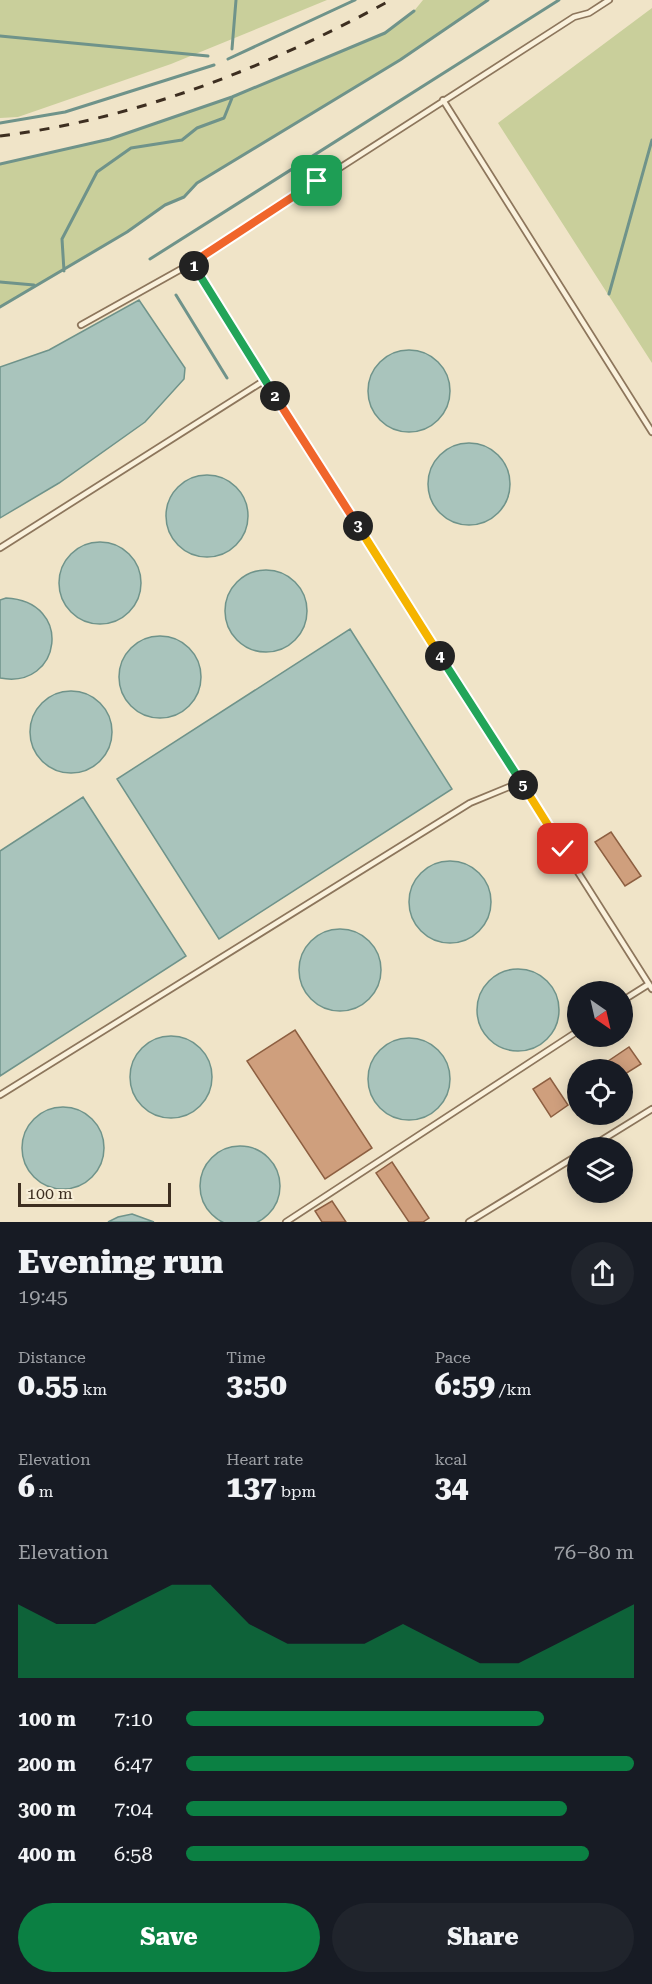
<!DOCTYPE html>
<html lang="en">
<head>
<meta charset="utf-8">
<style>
  :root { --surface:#171b24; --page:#20242c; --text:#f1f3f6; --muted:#9ea1a6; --accent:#0b8043 }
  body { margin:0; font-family:"Roboto Serif",serif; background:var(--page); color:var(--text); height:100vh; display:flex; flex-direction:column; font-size:22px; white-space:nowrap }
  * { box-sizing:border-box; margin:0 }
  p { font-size:20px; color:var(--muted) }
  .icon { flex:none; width:33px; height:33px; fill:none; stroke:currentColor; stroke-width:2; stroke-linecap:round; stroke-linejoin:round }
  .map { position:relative; height:1222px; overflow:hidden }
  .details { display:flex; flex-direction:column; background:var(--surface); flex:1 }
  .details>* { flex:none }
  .needle { width:39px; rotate:146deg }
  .controls { position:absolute; left:567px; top:981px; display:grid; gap:12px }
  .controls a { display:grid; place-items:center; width:66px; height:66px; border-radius:50%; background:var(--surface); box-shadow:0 3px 15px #0003; font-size:30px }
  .scale { position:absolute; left:18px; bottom:15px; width:153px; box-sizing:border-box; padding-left:6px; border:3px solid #3d2e20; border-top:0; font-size:16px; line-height:21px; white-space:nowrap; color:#3d2e20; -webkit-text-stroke:4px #f7eed8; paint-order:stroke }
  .pin { position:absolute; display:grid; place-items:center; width:51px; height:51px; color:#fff; margin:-26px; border-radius:12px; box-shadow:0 3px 9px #0006 }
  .km { position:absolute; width:30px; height:30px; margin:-15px; border-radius:50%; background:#222; color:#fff; font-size:16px; line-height:30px; text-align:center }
  .round { display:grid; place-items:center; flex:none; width:63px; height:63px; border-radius:32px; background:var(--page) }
  .summary { display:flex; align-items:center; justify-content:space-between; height:102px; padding:0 18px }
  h1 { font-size:33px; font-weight:800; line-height:45px }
  .stats { display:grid; grid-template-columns:repeat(3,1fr); gap:9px; height:102px; padding:6px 18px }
  .stats div { display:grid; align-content:center }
  .stats b { font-size:30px; font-weight:800 }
  .stats small { font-size:16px; font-weight:400 }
  .stats p { font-size:16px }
  .chart { height:168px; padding:12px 18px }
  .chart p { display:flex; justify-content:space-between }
  .chart svg { width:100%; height:108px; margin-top:6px; fill:var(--accent); opacity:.7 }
  .cta { display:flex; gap:12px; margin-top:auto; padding:12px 18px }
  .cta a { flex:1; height:69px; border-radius:36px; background:var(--accent); color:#fff; font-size:24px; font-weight:800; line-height:69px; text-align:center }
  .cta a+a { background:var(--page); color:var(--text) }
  ul { padding:0 18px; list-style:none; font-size:20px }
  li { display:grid; grid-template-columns:96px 72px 1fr; align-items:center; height:45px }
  li i { height:15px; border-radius:8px; background:var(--accent) }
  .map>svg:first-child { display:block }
  .green { fill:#c9cf9b }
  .water { fill:#a9c4bc; stroke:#6f938a; stroke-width:1.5 }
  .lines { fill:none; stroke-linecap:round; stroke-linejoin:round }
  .stream { stroke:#6f938a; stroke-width:3 }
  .building { fill:#cf9f7d; stroke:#8d5f41; stroke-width:1.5 }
  .lane-casing { stroke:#8d765c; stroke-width:8 }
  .lane { stroke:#faf1dc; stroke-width:4.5 }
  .rail { stroke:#3d2e20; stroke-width:3; stroke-dasharray:10 10; stroke-linecap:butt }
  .split-1-casing { stroke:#fff; stroke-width:12 }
  .split-2-casing { stroke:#fff; stroke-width:12 }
  .split-3-casing { stroke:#fff; stroke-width:12 }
  .split-4-casing { stroke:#fff; stroke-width:12 }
  .split-5-casing { stroke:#fff; stroke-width:12 }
  .split-6-casing { stroke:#fff; stroke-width:12 }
  .split-1 { stroke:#f0652b; stroke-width:8 }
  .split-2 { stroke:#22a559; stroke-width:8 }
  .split-3 { stroke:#f0652b; stroke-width:8 }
  .split-4 { stroke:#f5b400; stroke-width:8 }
  .split-5 { stroke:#22a559; stroke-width:8 }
  .split-6 { stroke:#f5b400; stroke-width:8 }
</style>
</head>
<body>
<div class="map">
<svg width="652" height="1222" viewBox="0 0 652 1222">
  <rect width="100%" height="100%" fill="#f0e4c8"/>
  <path class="green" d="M0 0H327L171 64 18 117 0 118Z
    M423 0H488L400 60 197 183 184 197 165 205 127 232 0 307V164L110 139 232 97 385 33 414 11Z
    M652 8V363L498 123Z"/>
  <path class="water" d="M139 300 185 368 184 379 145 422 59 483 0 518V367L49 350Z
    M368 391a41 41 0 1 1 82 0a41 41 0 1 1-82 0Z
    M428 484a41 41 0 1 1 82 0a41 41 0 1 1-82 0Z
    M166 516a41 41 0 1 1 82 0a41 41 0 1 1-82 0Z
    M59 583a41 41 0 1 1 82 0a41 41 0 1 1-82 0Z
    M225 611a41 41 0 1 1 82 0a41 41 0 1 1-82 0Z
    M6 598C74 601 62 690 0 678V600Z
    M350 629 452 789 219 939 117 779Z
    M119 677a41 41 0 1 1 82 0a41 41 0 1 1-82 0Z
    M30 732a41 41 0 1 1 82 0a41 41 0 1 1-82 0Z
    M83 797 186 956 0 1076V851Z
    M409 902a41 41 0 1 1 82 0a41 41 0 1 1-82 0Z
    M299 970a41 41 0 1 1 82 0a41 41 0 1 1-82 0Z
    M477 1010a41 41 0 1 1 82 0a41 41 0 1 1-82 0Z
    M130 1077a41 41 0 1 1 82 0a41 41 0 1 1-82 0Z
    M368 1079a41 41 0 1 1 82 0a41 41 0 1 1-82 0Z
    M22 1148a41 41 0 1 1 82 0a41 41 0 1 1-82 0Z
    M200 1186a40 40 0 1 1 80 0a40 40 0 1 1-80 0Z
    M132 1214 154 1222H108L118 1217Z"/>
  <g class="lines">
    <path class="stream" d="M0 36 208 56
      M232 49 236 0
      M228 59 355 0
      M0 123 65 112 214 65
      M0 164 110 139 232 97 385 33 414 11
      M150 259 559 0
      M64 271 62 239 97 172 131 148 182 140 197 128 224 118 232 98
      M0 282 34 285
      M609 294 652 140
      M176 295 227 378
      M0 307 127 232 165 205 184 197 197 183 400 60 488 0"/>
  </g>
  <path class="building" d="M611 832 641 876 625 886 595 842Z
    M295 1030 372 1148 325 1179 247 1061Z
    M629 1047 641 1064 622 1076V1070H595Z
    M550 1078 568 1105 551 1117 533 1089Z
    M392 1162 429 1218 423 1222H409L376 1173Z
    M332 1201 346 1222H322L315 1211Z"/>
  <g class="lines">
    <defs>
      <path id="lane" d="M443 100 652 432
        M192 263 652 989
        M81 325 192 263 574 17 589 13 609 0
        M0 548 265 380
        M622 1001 649 984
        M0 1095 470 803 521 782
        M589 1148 652 1109
        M286 1222 578 1031
        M469 1222 578 1155"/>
    </defs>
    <use href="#lane" class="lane-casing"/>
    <use href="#lane" class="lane"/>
    <path class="rail" d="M0 136C138 119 270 66 391 0"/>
  </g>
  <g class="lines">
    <defs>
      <path id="split-1" d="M194 266 192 263 317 181"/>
      <path id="split-2" d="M194 266 275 396"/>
      <path id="split-3" d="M275 396 358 526"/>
      <path id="split-4" d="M358 526 440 656"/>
      <path id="split-5" d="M440 656 523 785"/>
      <path id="split-6" d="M523 785 563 849"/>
    </defs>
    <use href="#split-1" class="split-1-casing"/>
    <use href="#split-2" class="split-2-casing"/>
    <use href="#split-3" class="split-3-casing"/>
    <use href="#split-4" class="split-4-casing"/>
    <use href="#split-5" class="split-5-casing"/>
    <use href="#split-6" class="split-6-casing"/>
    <use href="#split-1" class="split-1"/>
    <use href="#split-2" class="split-2"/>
    <use href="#split-3" class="split-3"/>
    <use href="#split-4" class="split-4"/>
    <use href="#split-5" class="split-5"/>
    <use href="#split-6" class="split-6"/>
  </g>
</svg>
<div class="controls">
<a><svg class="needle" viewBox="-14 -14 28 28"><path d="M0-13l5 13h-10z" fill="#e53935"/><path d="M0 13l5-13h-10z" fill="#9ea1a6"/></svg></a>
<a><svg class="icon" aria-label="locate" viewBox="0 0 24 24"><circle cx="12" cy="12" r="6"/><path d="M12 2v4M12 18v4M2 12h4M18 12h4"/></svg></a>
<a><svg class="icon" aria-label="layers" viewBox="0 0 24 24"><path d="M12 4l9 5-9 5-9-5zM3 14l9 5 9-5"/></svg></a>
</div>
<div class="scale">100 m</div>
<div class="pin" style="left:317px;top:181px;background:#1e9e55"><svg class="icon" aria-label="arrive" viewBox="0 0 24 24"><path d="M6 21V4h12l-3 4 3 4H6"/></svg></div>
<div class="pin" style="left:563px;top:849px;background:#d93025"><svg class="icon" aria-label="check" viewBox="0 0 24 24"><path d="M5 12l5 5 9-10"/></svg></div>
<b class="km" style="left:194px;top:266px">1</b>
<b class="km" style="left:275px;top:396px">2</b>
<b class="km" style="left:358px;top:526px">3</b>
<b class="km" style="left:440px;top:656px">4</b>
<b class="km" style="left:523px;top:785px">5</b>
</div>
<section class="details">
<div class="summary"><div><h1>Evening run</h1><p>19:45</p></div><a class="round"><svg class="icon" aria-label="share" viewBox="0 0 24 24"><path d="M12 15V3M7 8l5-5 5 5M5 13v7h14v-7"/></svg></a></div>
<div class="stats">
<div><p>Distance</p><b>0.55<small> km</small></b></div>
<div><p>Time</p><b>3:50</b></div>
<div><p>Pace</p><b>6:59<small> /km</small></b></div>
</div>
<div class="stats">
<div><p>Elevation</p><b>6<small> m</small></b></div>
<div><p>Heart rate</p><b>137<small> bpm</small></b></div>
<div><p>kcal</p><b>34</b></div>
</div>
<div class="chart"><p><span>Elevation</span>76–80 m</p>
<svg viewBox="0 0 160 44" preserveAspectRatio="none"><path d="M0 44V14L10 22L20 22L30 14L40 6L50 6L60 22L70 30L80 30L90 30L100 22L110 30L120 38L130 38L140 30L150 22L160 14V44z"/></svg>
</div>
<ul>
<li><b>100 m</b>7:10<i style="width:80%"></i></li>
<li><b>200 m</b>6:47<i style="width:100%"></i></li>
<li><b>300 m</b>7:04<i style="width:85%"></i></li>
<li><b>400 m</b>6:58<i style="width:90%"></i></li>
</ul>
<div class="cta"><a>Save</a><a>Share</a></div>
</section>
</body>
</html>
